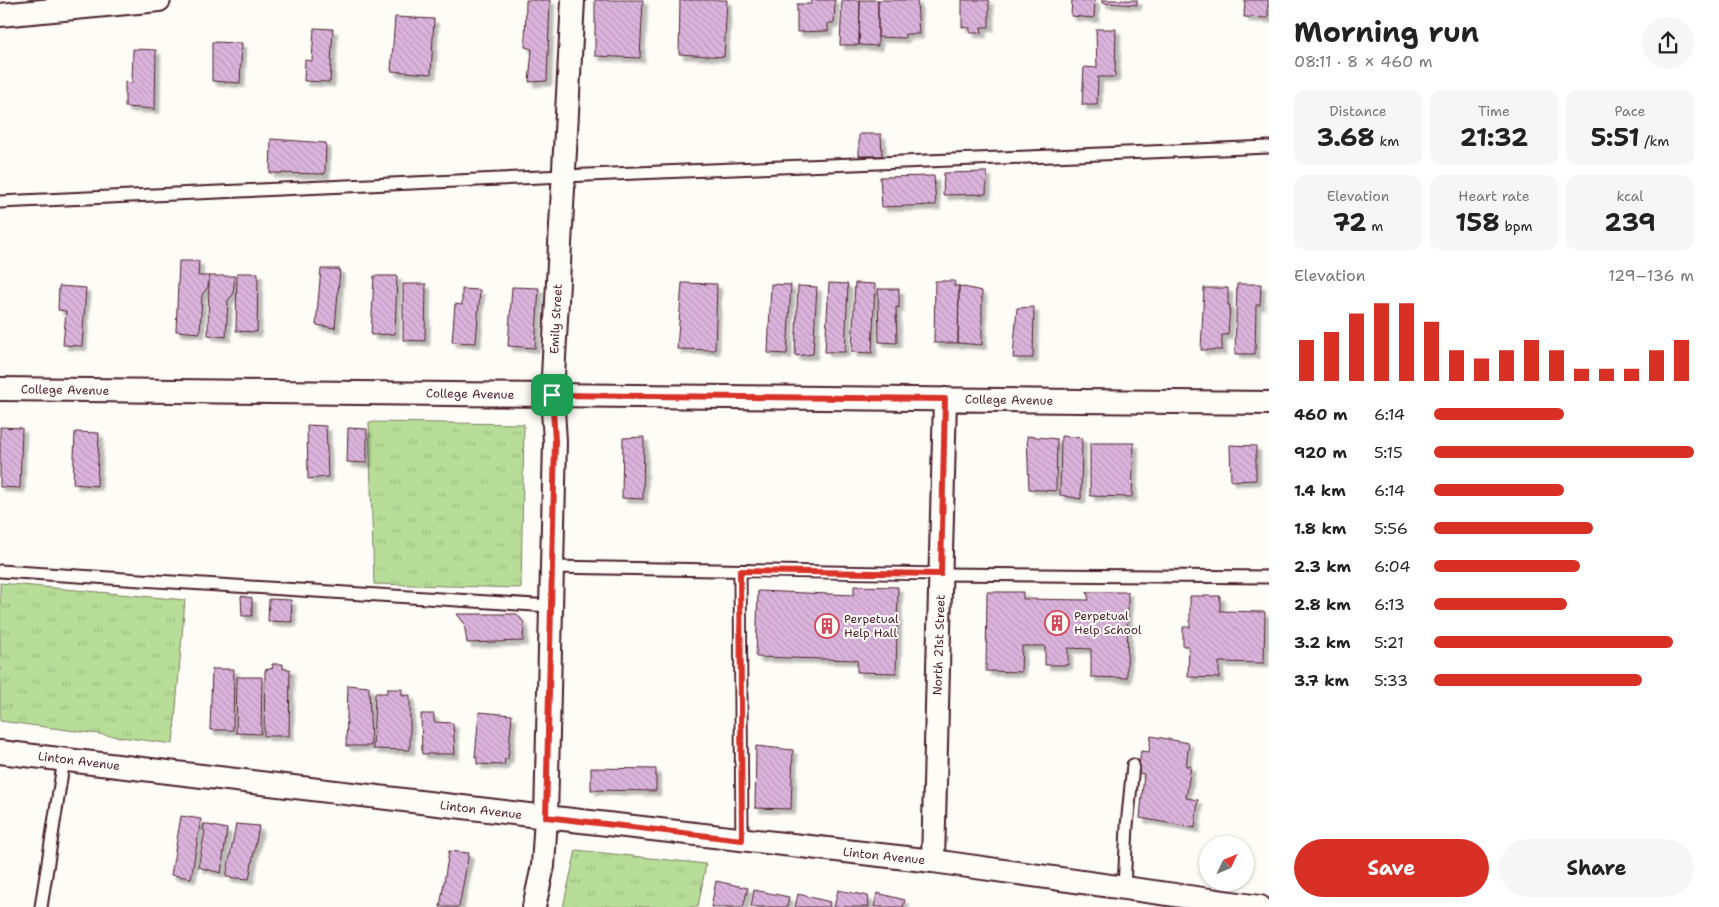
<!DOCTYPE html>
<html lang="en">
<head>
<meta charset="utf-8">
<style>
  :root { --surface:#fff; --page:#f6f6f6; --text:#222; --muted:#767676; --accent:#d93025 }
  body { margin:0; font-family:"Shantell Sans",sans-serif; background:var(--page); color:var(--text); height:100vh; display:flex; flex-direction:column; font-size:19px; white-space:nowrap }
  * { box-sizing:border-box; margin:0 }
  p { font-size:16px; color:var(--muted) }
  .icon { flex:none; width:28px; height:28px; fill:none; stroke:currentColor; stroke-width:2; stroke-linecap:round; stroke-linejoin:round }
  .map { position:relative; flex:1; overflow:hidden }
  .side { display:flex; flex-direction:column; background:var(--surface); width:450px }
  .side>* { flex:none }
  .needle { width:32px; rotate:46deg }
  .buttons { position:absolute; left:1199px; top:836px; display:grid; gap:10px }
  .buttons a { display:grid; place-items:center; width:55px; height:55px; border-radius:50%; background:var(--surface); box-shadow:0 1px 4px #0004; font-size:25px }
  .pin { position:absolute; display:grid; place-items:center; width:42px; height:42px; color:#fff; margin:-21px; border-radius:10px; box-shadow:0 2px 8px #0006 }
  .round { display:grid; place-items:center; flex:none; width:52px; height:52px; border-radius:26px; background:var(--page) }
  .headline { display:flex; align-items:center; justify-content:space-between; height:85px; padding:0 25px }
  h1 { font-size:28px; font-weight:700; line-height:38px }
  .stats { display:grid; grid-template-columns:repeat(3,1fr); gap:8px; height:85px; padding:5px 25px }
  .stats div { display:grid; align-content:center; border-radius:12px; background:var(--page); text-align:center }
  .stats b { font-size:25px; font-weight:700 }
  .stats small { font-size:14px; font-weight:400 }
  .stats p { font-size:14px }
  .chart { height:140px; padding:10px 25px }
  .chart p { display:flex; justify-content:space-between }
  .chart svg { width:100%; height:90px; margin-top:5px; stroke:var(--accent); stroke-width:6 }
  .button { display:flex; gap:10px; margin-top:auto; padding:10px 25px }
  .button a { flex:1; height:58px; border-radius:30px; background:var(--accent); color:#fff; font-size:20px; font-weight:700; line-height:58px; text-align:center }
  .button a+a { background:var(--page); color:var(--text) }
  ul { padding:0 25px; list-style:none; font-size:16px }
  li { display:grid; grid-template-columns:80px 60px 1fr; align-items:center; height:38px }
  li i { height:12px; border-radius:6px; background:var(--accent) }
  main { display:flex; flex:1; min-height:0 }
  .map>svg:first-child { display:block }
  .grass { fill:url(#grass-tufts); stroke:#807e62 }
  .building { fill:url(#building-back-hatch); stroke:#4a1f2b; filter:url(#shadow) }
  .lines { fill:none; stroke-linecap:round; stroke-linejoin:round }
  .lane-casing { stroke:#4a1f2b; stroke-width:15 }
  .street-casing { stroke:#4a1f2b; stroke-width:26 }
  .lane { stroke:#fdfcf7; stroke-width:11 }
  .street { stroke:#fdfcf7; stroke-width:22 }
  .route-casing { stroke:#fff; stroke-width:10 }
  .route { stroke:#d93025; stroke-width:6 }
  .labels { text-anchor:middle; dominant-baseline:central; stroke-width:4; stroke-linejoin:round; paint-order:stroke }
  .street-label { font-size:12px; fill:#4a1f2b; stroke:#fdfcf7 }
  .poi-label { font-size:12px; fill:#4a1f2b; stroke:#fdfcf7; text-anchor:start }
</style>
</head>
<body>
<main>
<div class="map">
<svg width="1269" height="907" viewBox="0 0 1269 907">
  <defs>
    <pattern id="grass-tufts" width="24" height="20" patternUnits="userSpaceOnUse" patternTransform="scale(1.25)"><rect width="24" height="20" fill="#b7dd98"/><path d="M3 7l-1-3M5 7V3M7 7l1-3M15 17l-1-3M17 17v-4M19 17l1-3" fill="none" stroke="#9fbd83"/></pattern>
    <pattern id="building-back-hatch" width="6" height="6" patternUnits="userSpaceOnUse" patternTransform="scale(1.25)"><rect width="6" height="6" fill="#dbb4dc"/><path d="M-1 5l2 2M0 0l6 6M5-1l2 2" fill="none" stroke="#bd9abd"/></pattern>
    <filter id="shadow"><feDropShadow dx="4.5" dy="4.5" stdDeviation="1" flood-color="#0004"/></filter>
  </defs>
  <rect width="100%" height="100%" fill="#fdfcf7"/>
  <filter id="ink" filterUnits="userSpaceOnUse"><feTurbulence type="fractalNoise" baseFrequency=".02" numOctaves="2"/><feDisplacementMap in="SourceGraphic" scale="10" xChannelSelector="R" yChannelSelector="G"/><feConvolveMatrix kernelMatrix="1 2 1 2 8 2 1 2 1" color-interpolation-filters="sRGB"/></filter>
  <g filter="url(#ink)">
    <path class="grass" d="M369 422 524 424 521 588 374 584Z
      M0 583 185 600 173 744 0 721Z
      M576 850 706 864 698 907H563Z"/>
    <path class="building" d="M526 0H550L547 81 529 82 532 49 525 47Z
      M595 0H643L640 58 595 56Z
      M680 0H727L724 57 679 54Z
      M811 0H835L834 23H828V31L797 32V4H811Z
      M842 0H860L859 45H840Z
      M860 0H878V46L859 45Z
      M878 0H917L919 34H905V38L878 37Z
      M962 0H989V27H981L982 33H970V28L962 27Z
      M1072 0H1095L1094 18 1071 16Z
      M1102 0H1137V5L1102 3Z
      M1245 0H1268V18L1244 17Z
      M395 17 434 19 431 74 391 71Z
      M314 28 333 29 330 82 304 81 305 60 312 61Z
      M1096 29H1116L1115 77H1098L1097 105H1082L1084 67 1097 68Z
      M212 42 242 43 240 83 212 81Z
      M133 49 156 50 155 109 125 107V82L132 83Z
      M859 134H881L882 156H859Z
      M271 139 326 143 325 174 270 173Z
      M987 172 986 194 943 195 944 173Z
      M934 176 936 205 882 207 880 177Z
      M179 261H199L198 276H209L208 287 202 295 200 333 176 331Z
      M321 269H340L335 328 316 325Z
      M237 273H258L257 332 236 331Z
      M209 276H235L233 295 228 300 226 337 208 335Z
      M374 276H397L395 334 371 335Z
      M935 281H955L954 286H959L958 343H934Z
      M682 283 717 284 715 350 677 349Z
      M829 283 848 284 845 352H825Z
      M855 283 875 284 872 353 852 352Z
      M403 284H426L425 341 403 340Z
      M771 284 791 285 787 354 768 353Z
      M1237 284H1261L1260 305H1256L1255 354H1235Z
      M59 286 86 288 82 346 63 345 66 311 58 310Z
      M798 286 817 287 813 354 795 356Z
      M959 286 982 291V345L958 343Z
      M512 287 539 288 535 348 508 346Z
      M1204 288H1228V305H1230L1228 335H1222V350H1201Z
      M462 289 480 290 476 343 452 342 455 304 462 305Z
      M878 289H899V308L896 307 897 343 879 342Z
      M1034 307 1033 358H1013L1017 308Z
      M307 425 326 426 328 477 308 479Z
      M0 427 22 428 20 488 0 487Z
      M348 428 367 429V463L347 462Z
      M75 432 99 433 97 486 73 484Z
      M1027 436 1057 439 1056 491 1029 489Z
      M1061 436 1082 438 1081 499 1060 495Z
      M644 437 643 499 622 498 623 438Z
      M1090 443H1134L1132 497 1090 496Z
      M1230 445 1256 446V480L1231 481Z
      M854 586 898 587 896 673 857 672V660L756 657 758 591 854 595Z
      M987 592H1023V599L1089 600 1087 592H1128L1127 678 1091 677V649L1068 648V665H1045V646H1022L1021 672 986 671Z
      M241 596 252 598V616H242Z
      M1190 596H1220V611L1265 612 1264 663 1219 662V678L1188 677 1189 646H1183V627H1190Z
      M269 599 291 600 292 622 268 621Z
      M457 614H517L524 623 523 641 467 643 464 623Z
      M272 664H283V669H290L289 736H264L265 670 273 668Z
      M212 669H234L233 730H210Z
      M237 677H262L261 734 236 733Z
      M348 685 369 687 371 746H346Z
      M387 689H402V696L410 695V750L373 749 375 693H387Z
      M479 712 512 715 508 759H505L504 765 477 764V757H475Z
      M421 714H434V722L453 723 455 754H422Z
      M1151 736 1189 743 1186 766H1191L1186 798 1198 800 1195 828 1140 818 1144 774 1138 773 1141 751 1149 752Z
      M756 746 793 750 791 809 755 808Z
      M591 768 656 769V791L591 790Z
      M181 816 201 819 191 878 171 875Z
      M204 824 227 829 221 873 198 867 205 831 203 830Z
      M236 824 259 826 249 879 226 877Z
      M449 851 469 853 459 907H440Z
      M716 881 748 888 743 907H711Z
      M754 890 789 897 787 907H751Z
      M838 890 868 896 869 907H834Z
      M877 893 905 900 903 907H874Z
      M798 894 830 902 829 907H795Z"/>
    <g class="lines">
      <defs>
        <path id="lane" d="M0 202 564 176 1269 147
          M552 567 941 574 1269 577
          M0 571 551 606
          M740 571 742 840
          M1124 888 1127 826 1133 765
          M41 907 64 759"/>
        <path id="street" d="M0 15 159 0
          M0 389 1269 403
          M0 752 546 817 933 861 1260 907
          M933 861 945 399
          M534 907 543 866 546 817 555 441 552 395 573 0"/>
      </defs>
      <use href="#lane" class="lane-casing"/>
      <use href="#street" class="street-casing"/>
      <use href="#lane" class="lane"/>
      <use href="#street" class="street"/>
    </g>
  </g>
  <g class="lines" filter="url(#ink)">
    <defs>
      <path id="route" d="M552 395 945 399 941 574 740 571 742 840 546 817 555 441Z"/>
    </defs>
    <use href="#route" class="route-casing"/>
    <use href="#route" class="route"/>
  </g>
  <defs>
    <symbol id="building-ring" viewBox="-11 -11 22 22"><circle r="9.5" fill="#fdfcf7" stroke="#d1495b" stroke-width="1.5"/><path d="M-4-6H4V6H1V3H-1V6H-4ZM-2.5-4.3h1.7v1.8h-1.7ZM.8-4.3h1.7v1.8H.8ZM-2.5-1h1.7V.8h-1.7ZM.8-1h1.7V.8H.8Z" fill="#d1495b"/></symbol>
  </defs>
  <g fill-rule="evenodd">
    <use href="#building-ring" x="1043" y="609" width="28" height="28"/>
    <use href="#building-ring" x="813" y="612" width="28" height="28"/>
  </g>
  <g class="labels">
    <g class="street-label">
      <text transform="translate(556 319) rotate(-87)">Emily Street</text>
      <text transform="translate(65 390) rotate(1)">College Avenue</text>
      <text transform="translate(470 394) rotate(1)">College Avenue</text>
      <text transform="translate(1009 400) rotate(1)">College Avenue</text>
      <text transform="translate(939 645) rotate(-88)">North 21st Street</text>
      <text transform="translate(79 761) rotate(7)">Linton Avenue</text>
      <text transform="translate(481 810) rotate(7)">Linton Avenue</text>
      <text transform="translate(884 856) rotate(6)">Linton Avenue</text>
    </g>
    <g class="poi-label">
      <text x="1074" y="616">Perpetual<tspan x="1074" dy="14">Help School</tspan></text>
      <text x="844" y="619">Perpetual<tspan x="844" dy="14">Help Hall</tspan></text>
    </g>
  </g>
</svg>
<div class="buttons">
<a><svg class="needle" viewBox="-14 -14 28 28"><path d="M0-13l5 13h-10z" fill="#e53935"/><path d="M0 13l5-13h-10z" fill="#767676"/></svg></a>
</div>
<div class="pin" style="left:552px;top:395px;background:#1e9e55"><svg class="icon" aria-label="arrive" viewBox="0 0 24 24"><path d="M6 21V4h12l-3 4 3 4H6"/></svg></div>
</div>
<section class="side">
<div class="headline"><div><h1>Morning run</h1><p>08:11 · 8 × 460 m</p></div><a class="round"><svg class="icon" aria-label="share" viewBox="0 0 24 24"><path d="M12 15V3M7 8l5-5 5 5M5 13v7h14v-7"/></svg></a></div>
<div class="stats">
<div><p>Distance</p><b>3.68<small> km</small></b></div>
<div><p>Time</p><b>21:32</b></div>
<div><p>Pace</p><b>5:51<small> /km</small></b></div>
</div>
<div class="stats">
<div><p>Elevation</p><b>72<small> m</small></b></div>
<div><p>Heart rate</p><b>158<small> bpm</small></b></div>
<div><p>kcal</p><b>239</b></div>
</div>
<div class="chart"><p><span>Elevation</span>129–136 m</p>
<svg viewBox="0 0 160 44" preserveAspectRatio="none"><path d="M5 44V24M15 44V20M25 44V11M35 44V6M45 44V6M55 44V15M65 44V29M75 44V33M85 44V29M95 44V24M105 44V29M115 44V38M125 44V38M135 44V38M145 44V29M155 44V24"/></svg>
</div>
<ul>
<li><b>460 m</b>6:14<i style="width:50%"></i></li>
<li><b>920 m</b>5:15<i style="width:100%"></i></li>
<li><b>1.4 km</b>6:14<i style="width:50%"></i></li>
<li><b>1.8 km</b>5:56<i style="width:61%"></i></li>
<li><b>2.3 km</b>6:04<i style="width:56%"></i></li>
<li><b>2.8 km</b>6:13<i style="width:51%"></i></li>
<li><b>3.2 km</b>5:21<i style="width:92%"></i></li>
<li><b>3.7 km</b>5:33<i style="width:80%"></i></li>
</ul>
<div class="button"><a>Save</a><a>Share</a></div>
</section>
</main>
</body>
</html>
